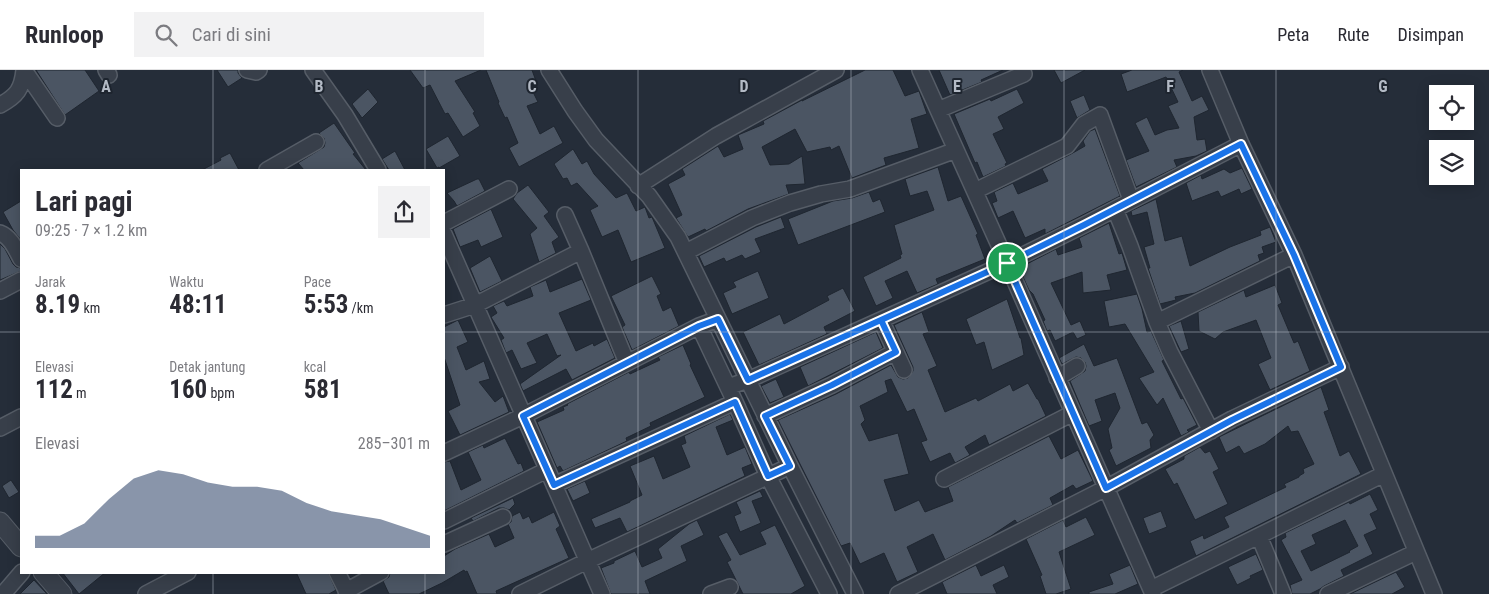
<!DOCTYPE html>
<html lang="id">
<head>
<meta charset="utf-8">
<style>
  :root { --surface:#fff; --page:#f2f2f3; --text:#2b2b33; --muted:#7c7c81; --line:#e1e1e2; --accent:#586987 }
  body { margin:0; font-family:"Roboto Condensed",sans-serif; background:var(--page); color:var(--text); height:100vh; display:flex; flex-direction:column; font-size:19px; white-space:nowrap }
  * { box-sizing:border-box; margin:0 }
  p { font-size:16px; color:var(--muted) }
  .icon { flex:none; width:28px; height:28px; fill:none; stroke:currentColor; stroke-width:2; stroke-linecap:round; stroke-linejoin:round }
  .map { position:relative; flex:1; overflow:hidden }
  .drawer { position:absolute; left:20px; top:99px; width:425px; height:405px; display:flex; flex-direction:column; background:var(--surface); border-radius:0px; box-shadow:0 2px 12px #0003 }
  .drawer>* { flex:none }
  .controls { position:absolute; left:1429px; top:15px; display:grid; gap:10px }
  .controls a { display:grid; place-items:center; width:45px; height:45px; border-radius:0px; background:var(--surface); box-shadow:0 2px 12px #0003; font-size:25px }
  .pin { position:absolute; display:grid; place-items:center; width:42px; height:42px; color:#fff; margin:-21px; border:2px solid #fff; border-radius:50%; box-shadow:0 1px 5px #0007 }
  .round { display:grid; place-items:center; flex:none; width:52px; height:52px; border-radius:0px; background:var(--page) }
  .summary { display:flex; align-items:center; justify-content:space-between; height:85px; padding:0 15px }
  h1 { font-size:28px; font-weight:700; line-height:38px }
  .metrics { display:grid; grid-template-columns:repeat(3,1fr); gap:8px; height:85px; padding:5px 15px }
  .metrics div { display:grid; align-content:center }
  .metrics b { font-size:25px; font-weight:700 }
  .metrics small { font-size:14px; font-weight:400 }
  .metrics p { font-size:14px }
  .chart { height:140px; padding:10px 15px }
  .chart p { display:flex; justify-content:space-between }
  .chart svg { width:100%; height:90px; margin-top:5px; fill:var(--accent); opacity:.7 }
  header { display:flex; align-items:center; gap:30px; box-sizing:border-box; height:70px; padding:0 25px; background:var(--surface); border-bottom:1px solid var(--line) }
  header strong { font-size:24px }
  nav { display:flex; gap:28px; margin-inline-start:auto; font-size:18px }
  .search { width:350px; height:45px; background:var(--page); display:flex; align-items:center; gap:12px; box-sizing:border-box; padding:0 18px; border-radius:0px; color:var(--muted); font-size:19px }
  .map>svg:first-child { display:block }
  .building { fill:#4b5563; stroke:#1f2630; fill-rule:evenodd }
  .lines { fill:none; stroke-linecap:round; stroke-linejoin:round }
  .minor-casing { stroke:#565d67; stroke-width:18 }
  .tertiary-casing { stroke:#565d67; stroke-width:21 }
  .minor { stroke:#383f4a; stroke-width:15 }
  .tertiary { stroke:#383f4a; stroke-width:19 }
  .route-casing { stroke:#fff; stroke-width:10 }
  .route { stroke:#1a73e8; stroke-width:6 }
  .grid { fill:none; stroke:#b3bac5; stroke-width:1; stroke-opacity:0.55 }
  .grid-label { font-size:16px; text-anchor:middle; font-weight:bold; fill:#b3bac5; stroke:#1d242e; stroke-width:4; stroke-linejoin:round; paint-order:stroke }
</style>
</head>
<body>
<header>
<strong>Runloop</strong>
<div class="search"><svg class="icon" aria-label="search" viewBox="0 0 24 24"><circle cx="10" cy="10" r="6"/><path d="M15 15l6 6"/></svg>Cari di sini</div>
<nav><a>Peta</a><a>Rute</a><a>Disimpan</a></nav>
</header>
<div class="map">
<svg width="1489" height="524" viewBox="0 0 1489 524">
  <rect width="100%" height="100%" fill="#252d39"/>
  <path class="building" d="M36 0H85L99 21 65 45Z
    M217 0H238V3L242 8 228 17Z
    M410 0H481L455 11 475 42 473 43 480 56 463 67 448 43 445 44 430 15 423 18Z
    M486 0H532L536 11 530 16 538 32 527 36 540 64 554 56 563 73 519 97 509 78 518 73 507 47 505 48 498 33 499 32Z
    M865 0H893L905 26 919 21 927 44 911 49 919 78 884 88 886 95 852 108 839 76 831 80 830 77 807 82 795 59 762 77 770 95 789 94 802 86 805 114 786 115 789 124 748 139 706 161 705 159 688 167 676 148 682 145 668 114 685 105 682 99 718 76 724 87 743 79 738 65 764 54 763 51 802 30V31Z
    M939 0H1003L981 10 982 12 950 25Z
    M1054 0H1085L1061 13Z
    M1132 0H1183L1179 2 1192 31 1202 26 1209 40 1194 47 1197 70 1205 69 1207 81 1196 86 1174 90 1177 97 1136 117 1126 90 1149 81 1135 53 1147 47 1155 65 1167 60 1179 58 1168 36 1178 32 1166 7 1127 22 1121 4Z
    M368 19 378 32 362 48 352 34Z
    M1017 19 1024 33 998 47 1004 59 993 64 1007 93 1005 94 1006 96 983 107 977 92 975 93 954 44 990 29 991 31Z
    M1084 25 1090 40 1077 48 1070 31Z
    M334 53 355 83 353 84 366 100H304L298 93 324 77 325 73 324 68 319 63Z
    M1095 59 1120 126 1045 164V159L1025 168 1013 141 998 148 992 133 997 131 994 122 1013 113 1018 124 1048 111 1042 99 1071 84 1085 76 1083 71 1090 61Z
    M448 66 460 86 439 98V97L437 98 426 79Z
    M573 79 582 94 587 91 594 104 616 128 627 123 636 141 645 137 649 148 652 147 665 178 631 192 618 160 602 167 590 140 598 136 577 113 571 116 567 108 563 109 554 94Z
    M395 81 405 100H389L382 89Z
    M230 83 239 100H202L221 90 220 88Z
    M938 97 948 131 961 126 978 164 976 165 985 189 936 209 938 214 917 223 907 201 885 211 893 228 876 236 863 207 901 188 900 185 902 184 894 155 934 140 927 121 910 126 905 109Z
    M1242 98 1252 119 1241 124 1239 119 1221 127 1218 121 1192 131 1186 113 1201 105 1202 109 1224 99 1230 103Z
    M477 109H479L485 121 457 136 454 131 447 123Z
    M528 115 549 142 544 146 559 167 552 172 556 183 539 192 530 164 537 158 513 129 517 123Z
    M869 122 873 132 880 129 885 142 798 175 788 149 833 131 852 128Z
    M1156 129 1165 171 1182 166 1190 196 1230 177 1261 165 1260 161 1270 157 1276 172 1262 177 1264 183 1258 185 1260 191 1195 223 1175 227 1176 230 1160 234 1148 198H1150L1144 177 1154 174 1147 142 1132 146 1131 141Z
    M21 131V170L13 160 3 142Z
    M491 139 503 167 481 177 478 170 460 177 453 159Z
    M781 147 785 158 755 169 761 182 745 189 742 185 726 192 724 188 704 197 699 186 756 157Z
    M1109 153 1119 184 1122 183 1127 200 1107 205 1111 220 1083 223 1082 202 1051 213 1071 255 1080 251 1086 265 1077 269 1073 262 1055 271 1050 260 1047 261 1043 251 1045 250 1033 224 1029 220 1019 198 1056 179 1058 185 1082 177 1079 168Z
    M0 174 5 179 13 194 16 197 21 198V201L0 210Z
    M490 186 502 211 480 222 470 198Z
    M758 201 769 228 732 244 723 223 736 217 733 212Z
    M652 206 661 224 657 226 663 241 671 237 679 256 632 280 622 257 625 255 611 226Z
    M582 209 591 230 559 243 576 281 593 273 594 276 607 269 615 288 572 310 566 299 523 321 520 314 561 285 557 286 547 264 527 273 537 293 521 299 512 280 506 283 501 270 504 268 491 247 497 243 493 236 504 231 507 236 533 226 530 217 546 210 550 222Z
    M1275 215 1282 233 1278 235 1294 273 1298 271 1310 301 1270 320 1258 294 1271 288 1256 250 1223 262 1215 269 1199 261 1198 242 1244 220 1246 227Z
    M843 218 855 241 824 257 827 264 759 295 743 262 780 244 784 254 829 230 827 226Z
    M1137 224 1142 239 1147 262 1151 261 1164 290 1162 291 1181 329 1183 328 1197 355 1187 360 1189 362 1181 366 1163 328 1157 335 1139 308 1154 302 1125 254 1109 257 1104 231Z
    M1007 229 1020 268H1021L1024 285 992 300 984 272 976 275 966 249Z
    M922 242 929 262 923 264 937 296 928 300 945 342 976 328 978 331 1010 314 1013 321 1028 313 1037 329H1038L1046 346 989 375 985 365 965 377 970 385 955 393 950 383 930 392 921 372 927 370 914 339 907 342 891 309 885 311 888 322 860 336 865 350 861 354 869 371 898 363 909 404 884 410 895 441 919 430 925 442 953 431 948 417 1049 366 1061 389 1078 380 1093 411 1076 419 1073 415 1050 428 1053 435 1017 453 1015 450 991 466 945 490 933 464 907 477 918 502 897 512 884 483 860 494 850 473 841 476 778 350 836 324 891 295 898 307 903 309 908 308 913 301V297L894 255Z
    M458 250 468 272 457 277 466 300 484 291 490 309 479 312 495 332 503 326 509 342 460 365 448 341 460 335 444 287V257Z
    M1181 251 1189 279 1181 282 1169 256Z
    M876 262 883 278 808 316 800 297Z
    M1084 274 1094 296 1117 288 1142 354 1147 352 1154 365 1150 370 1151 378 1116 396 1109 380 1112 378 1108 359 1120 338 1115 323 1095 330 1102 351 1089 356 1070 311 1085 301 1086 296 1085 292 1081 288 1076 287 1062 294 1059 288Z
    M683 275 691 294 690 295 705 327 650 353 651 356 626 368 627 371 563 401 560 396 557 398 537 352 564 340 563 337 568 335 567 334 629 302 630 304 660 290 658 287Z
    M776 309 784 327 770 333 761 316Z
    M1321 317 1329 340 1324 342 1340 386 1349 381 1361 404 1196 486 1190 471 1203 465 1204 469 1229 457 1224 447 1286 417 1284 414 1299 407V406L1304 403 1303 399 1314 394 1298 361 1291 362 1288 356 1265 374 1244 384 1239 376 1226 383 1219 367Z
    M730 344 733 350 716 357 727 385 745 377 752 394 742 398 745 406 627 462 620 448 595 458 591 449 630 432V431L642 425 630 396 654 386 663 409 690 397 681 375 686 373 684 366Z
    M505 368 518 394 521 393 524 401 444 441V392L450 391 461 420 481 410 468 382 483 375 484 378Z
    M1200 377 1205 383 1210 381 1219 399 1213 402 1228 434 1195 450 1177 413 1174 415 1165 399 1184 389V386Z
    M11 410 19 422 9 428 2 416Z
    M585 411 590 423 573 431 567 419Z
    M760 421 763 427 752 431 761 453 740 462 734 446 741 443 736 432Z
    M1370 424 1378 440 1370 444 1377 459 1364 465 1373 484 1341 500 1344 506 1324 516 1320 519 1310 524H1292L1290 515 1302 510 1281 470 1286 467 1285 463 1349 432 1350 434ZM1345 450 1358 476 1349 481 1350 482 1311 501 1301 481 1316 474 1312 465Z
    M513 428 515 434 509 440 504 438H499L473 451 471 448Z
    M1161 441 1167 457 1149 464 1143 448Z
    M520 442 523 449 529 446 532 453 554 442 560 456 556 459 569 488 496 521 497 524H477L467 501 465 502 464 500 442 513 419 524H389L383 511 389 507 390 503 444 502V486L455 479 489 464 495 477 514 468 508 454 511 452 512 446Z
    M1086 447 1095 465 1059 482 1071 519 1056 524H1046L1040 506 1042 505 1026 469 1063 450 1066 457Z
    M697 450 704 465 681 476 687 491 645 511 650 524H611L601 498 614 493V491L635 481 642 497 662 488 658 479 689 454Z
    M775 455 805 516 791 524H743L727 492 731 490 718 466 727 462 740 485 766 474 760 462Z
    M1256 484 1263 500 1250 506 1251 508 1237 515 1228 497Z
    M976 495 981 506 1004 495 1009 507 993 515 997 524H947L942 512Z
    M1130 495 1138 514 1115 524H1089V522L1113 514 1109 504Z
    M62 502H106L79 524Z
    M296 502H328L336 520 329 524H306Z
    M1396 502 1405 517 1392 524H1350Z
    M34 510 47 524H20Z"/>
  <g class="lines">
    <defs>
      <path id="minor" d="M24 0 57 48
        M106 0 109 5
        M247 0 256 2 259 0
        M313 0 345 45 378 100
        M549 0 575 41 596 70 649 126 678 167 790 396 855 524
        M920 0 1007 193 1153 524
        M1210 0 1241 74 1294 185 1434 524
        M0 35C17 26 22 19 24 0
        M938 40 1024 4
        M267 100 316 72
        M638 116 716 66 836 0
        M975 121 1067 76 1084 54 1100 45 1131 130
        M1115 139 1130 176 1157 252 1170 282 1211 361
        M444 153 509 119
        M0 163C11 167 16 180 21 189
        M444 164 602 524
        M581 181 627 293
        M686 182 752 148 790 133 821 124 850 119 956 80
        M0 221 21 210
        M444 245 475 235 581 181 565 145
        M881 250 904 300
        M1157 252 1294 185
        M699 256 735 332 768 406 829 524
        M1057 308 1077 296
        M728 317 748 310 1007 193 1084 155 1241 74
        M765 346 832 315 895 282
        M0 358 21 347
        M444 383 523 346 699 256 718 249
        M944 409 1073 343
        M554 415 735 332
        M444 451 547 400
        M1259 466 1283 524
        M444 474 503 447
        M337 502 348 524
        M1151 519 1384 404
        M346 521 381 502
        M3 524 22 502
        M146 524 188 502
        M520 524 587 491 790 396
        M711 524 730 517
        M898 524 1106 418 1232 349 1341 297
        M1328 524 1416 482"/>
      <path id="tertiary" d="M0 452 21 477
        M43 502 62 524"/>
    </defs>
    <use href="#minor" class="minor-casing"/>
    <use href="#tertiary" class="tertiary-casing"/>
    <use href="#minor" class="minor"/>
    <use href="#tertiary" class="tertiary"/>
  </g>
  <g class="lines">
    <defs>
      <path id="route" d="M1007 193 748 310 718 249 699 256 523 346 554 415 735 332 768 406 790 396 765 346 832 315 896 282 881 250 1007 193 1106 418 1232 350 1341 297 1294 185 1241 74 1084 155 1007 193"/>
    </defs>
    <use href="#route" class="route-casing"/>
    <use href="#route" class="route"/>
  </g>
  <path class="grid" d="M213 0V100M425 0V100M638 0V524M851 0V524M1064 0V524M1276 0V524M0 262H21M444 262H1489M213 502V524M425 502V524"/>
  <g class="grid-label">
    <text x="106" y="22">A</text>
    <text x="319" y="22">B</text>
    <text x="532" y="22">C</text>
    <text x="744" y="22">D</text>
    <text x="957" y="22">E</text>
    <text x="1170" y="22">F</text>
    <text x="1383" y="22">G</text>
  </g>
</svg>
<div class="controls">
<a><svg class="icon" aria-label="locate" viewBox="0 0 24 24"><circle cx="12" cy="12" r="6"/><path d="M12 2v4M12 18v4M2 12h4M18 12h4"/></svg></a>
<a><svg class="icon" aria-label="layers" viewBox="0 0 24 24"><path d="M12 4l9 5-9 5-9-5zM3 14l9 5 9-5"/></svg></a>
</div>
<div class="pin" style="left:1007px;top:193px;background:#1e9e55"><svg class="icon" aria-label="arrive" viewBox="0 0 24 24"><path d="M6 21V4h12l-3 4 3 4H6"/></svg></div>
<section class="drawer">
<div class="summary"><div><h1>Lari pagi</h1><p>09:25 · 7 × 1.2 km</p></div><a class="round"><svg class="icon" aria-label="share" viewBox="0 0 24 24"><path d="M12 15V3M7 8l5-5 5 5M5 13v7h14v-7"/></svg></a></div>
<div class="metrics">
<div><p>Jarak</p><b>8.19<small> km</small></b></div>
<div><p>Waktu</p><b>48:11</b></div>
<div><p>Pace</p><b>5:53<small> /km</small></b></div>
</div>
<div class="metrics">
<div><p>Elevasi</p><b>112<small> m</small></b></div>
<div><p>Detak jantung</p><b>160<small> bpm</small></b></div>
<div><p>kcal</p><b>581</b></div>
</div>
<div class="chart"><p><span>Elevasi</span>285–301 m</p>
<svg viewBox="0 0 160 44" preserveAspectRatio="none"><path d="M0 44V38L10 38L20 32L30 20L40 10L50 6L60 8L70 12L80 14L90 14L100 16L110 22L120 26L130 28L140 30L150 34L160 38V44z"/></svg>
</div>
</section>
</div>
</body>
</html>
